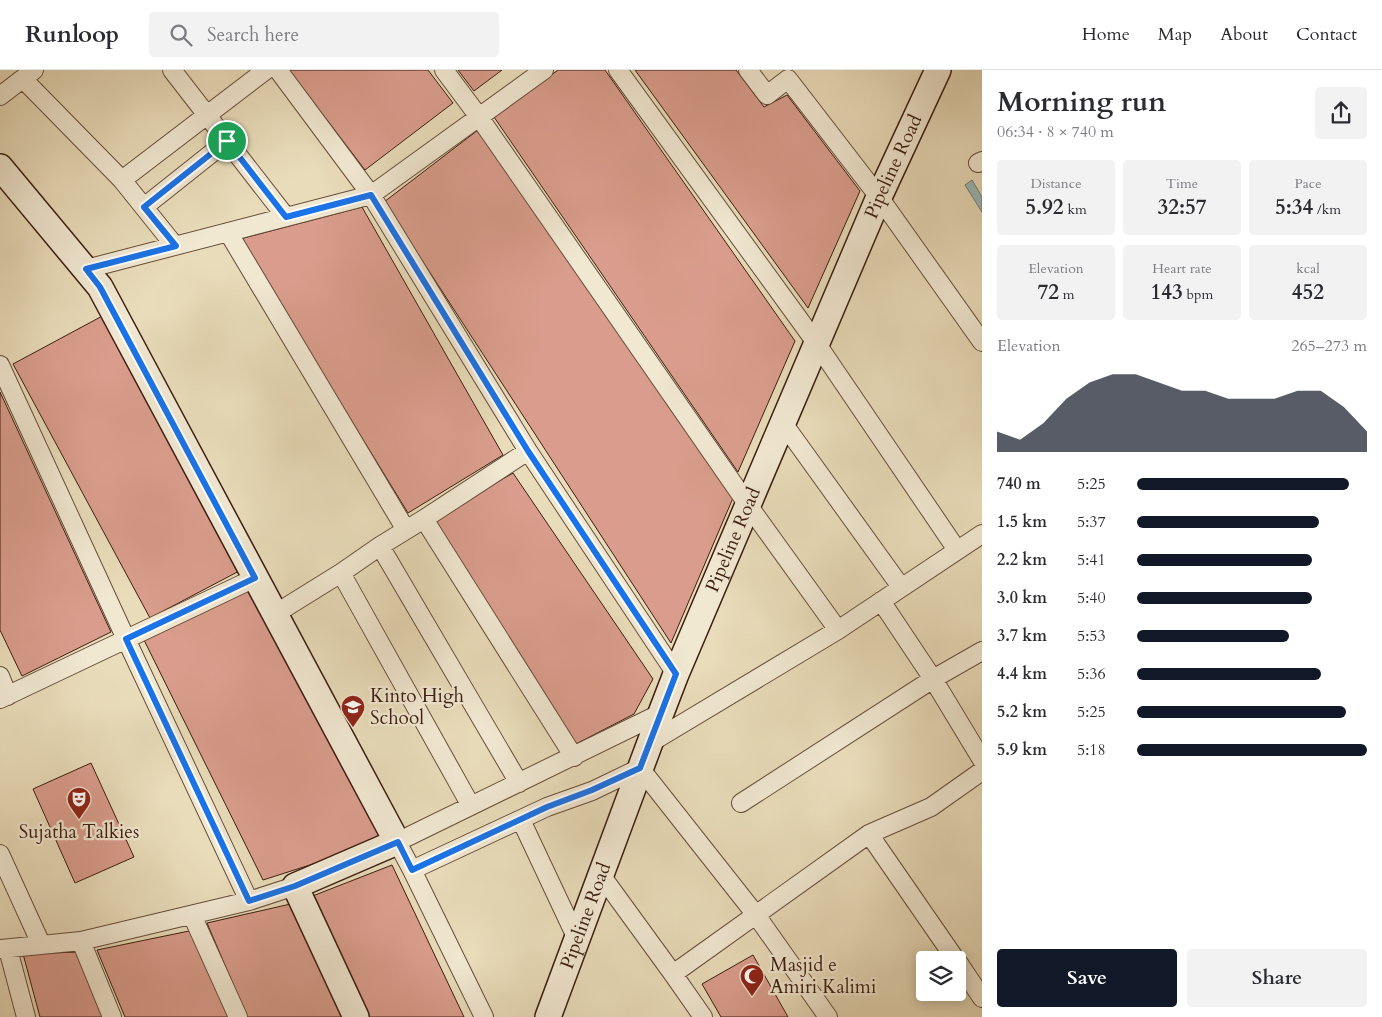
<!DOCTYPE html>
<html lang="en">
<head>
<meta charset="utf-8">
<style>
  :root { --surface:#fff; --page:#f2f2f3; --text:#2b2b33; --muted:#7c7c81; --line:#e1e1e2; --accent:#111827 }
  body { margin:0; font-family:Cardo,serif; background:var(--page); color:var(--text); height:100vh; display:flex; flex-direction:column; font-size:19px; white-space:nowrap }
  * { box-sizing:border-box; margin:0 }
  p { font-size:16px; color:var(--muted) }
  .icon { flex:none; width:28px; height:28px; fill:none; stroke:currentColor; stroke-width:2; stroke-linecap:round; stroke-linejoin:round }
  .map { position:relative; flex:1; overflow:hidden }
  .drawer { display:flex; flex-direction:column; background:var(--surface); width:400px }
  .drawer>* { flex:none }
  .fabs { position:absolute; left:916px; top:881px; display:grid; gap:10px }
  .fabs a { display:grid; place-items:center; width:50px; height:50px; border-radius:5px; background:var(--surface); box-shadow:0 2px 12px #0003; font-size:25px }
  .pin { position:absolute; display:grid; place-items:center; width:42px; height:42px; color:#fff; margin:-21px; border:2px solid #fff; border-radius:50%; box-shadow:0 1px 5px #0007 }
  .round { display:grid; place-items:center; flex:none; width:52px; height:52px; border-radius:5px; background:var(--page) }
  .overview { display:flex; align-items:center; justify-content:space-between; height:85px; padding:0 15px }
  h1 { font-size:28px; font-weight:700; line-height:38px }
  .metrics { display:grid; grid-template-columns:repeat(3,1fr); gap:8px; height:85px; padding:5px 15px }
  .metrics div { display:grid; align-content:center; border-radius:5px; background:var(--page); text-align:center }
  .metrics b { font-size:21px; font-weight:700 }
  .metrics small { font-size:14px; font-weight:400 }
  .metrics p { font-size:14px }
  .chart { height:140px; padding:10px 15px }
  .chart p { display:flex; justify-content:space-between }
  .chart svg { width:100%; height:90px; margin-top:5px; fill:var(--accent); opacity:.7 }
  .primary-button { display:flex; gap:10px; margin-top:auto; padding:10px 15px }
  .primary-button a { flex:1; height:58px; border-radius:5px; background:var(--accent); color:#fff; font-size:20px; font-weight:700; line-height:58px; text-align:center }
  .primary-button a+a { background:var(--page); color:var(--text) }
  ul { padding:0 15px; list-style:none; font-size:16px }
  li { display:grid; grid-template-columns:80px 60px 1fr; align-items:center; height:38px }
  li i { height:12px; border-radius:6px; background:var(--accent) }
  header { display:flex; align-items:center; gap:30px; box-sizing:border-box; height:70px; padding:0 25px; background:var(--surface); border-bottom:1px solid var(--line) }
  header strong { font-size:24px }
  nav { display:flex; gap:28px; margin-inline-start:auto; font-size:18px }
  .search { width:350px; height:45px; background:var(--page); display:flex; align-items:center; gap:12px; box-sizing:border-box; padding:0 18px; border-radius:5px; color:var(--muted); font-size:19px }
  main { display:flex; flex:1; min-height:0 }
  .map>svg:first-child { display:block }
  .water { fill:#9ab9b9; stroke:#747b75 }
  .building { fill:#da9d8d; stroke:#3c1d10 }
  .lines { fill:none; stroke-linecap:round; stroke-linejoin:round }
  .street-casing { stroke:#674d3a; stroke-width:20 }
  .secondary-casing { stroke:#3c1d10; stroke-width:28 }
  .street { stroke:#f1e8d2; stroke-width:18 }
  .secondary { stroke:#f1e8d2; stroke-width:25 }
  .route-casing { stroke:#fff; stroke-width:10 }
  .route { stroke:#1a73e8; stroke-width:6 }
  .labels { text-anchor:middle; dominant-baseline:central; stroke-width:4.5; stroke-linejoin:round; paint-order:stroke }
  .street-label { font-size:19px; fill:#3c1d10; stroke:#f1e8d2 }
  .poi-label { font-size:19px; fill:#3c1d10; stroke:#f1e8d2; text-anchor:start }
</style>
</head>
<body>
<header>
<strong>Runloop</strong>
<div class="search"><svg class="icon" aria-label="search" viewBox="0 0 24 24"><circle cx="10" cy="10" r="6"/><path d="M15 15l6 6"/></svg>Search here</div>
<nav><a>Home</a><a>Map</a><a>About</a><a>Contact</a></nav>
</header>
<main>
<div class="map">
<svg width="982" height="947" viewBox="0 0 982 947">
  <rect width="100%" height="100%" fill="#e9dcba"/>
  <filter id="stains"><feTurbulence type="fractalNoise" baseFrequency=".004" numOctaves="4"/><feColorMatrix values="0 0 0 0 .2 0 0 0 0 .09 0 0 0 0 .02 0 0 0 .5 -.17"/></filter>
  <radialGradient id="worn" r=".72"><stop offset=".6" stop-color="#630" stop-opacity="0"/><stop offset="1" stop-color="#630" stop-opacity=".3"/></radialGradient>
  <path class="water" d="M972 110 982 127V142L965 115Z"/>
  <path class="building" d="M289 0H428L453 33 365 100Z
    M458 0H502L474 21Z
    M558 0H605L795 271 738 402 494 47Z
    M635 0H736L764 37 787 25 860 121 808 238Z
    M478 60 733 428 671 573 384 132Z
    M362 137 503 385 408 443 240 169Z
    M106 244 243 499 150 548 13 294Z
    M0 322 111 562 22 606 0 560Z
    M513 403 653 609 634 644 574 675 433 449Z
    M250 519 385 771 263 810 144 570Z
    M91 693 134 787 75 813 33 719Z
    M392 795 464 947H367L310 827Z
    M295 833 350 947H247L207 853Z
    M194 860 231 947H125L97 880Z
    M79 882 104 947H40L23 884Z
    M753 885 788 947H721L702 914Z"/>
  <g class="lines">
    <defs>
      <path id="street" d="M172 0 286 147
        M278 0 371 125 528 381 676 604
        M444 0 479 47 748 435 838 560
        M618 0 817 274 957 480
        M748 0 767 25 788 9 879 127 982 272
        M23 9 122 110 175 176
        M0 26 34 0
        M978 93 982 91
        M122 110 266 0
        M144 137 227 71
        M228 162 406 460
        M86 199 371 125 544 0
        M0 295 126 569 249 831
        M783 353 901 517
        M424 449 574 687
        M380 476 519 713
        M341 503 471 736
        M881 531 933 609 982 690
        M275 544 341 503 380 476 424 449 528 381
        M0 606 8 626
        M0 629 255 508
        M650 673 838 560 982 464
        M741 733 933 609 982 581
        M521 750 577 869
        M869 764 956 890
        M0 784 41 874
        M412 800 547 737 592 721 640 698 756 845 828 947
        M601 805 673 904 703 947
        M192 845 238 947
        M81 871 112 947
        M0 879 81 871 249 831 295 816
        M8 879 26 947
        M958 892 982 928
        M673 904 869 764 931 737 982 701
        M484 947 412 800 397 772 661 643"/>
      <g id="secondary">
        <path d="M0 97 100 217 397 772 295 816 356 947"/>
        <path id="s1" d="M548 947 661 643 676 604 879 127 938 0"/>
      </g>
    </defs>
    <use href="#street" class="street-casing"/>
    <use href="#secondary" class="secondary-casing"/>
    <use href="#street" class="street"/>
    <use href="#secondary" class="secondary"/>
  </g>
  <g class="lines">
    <defs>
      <path id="route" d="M227 71 286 147 371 125 528 381 676 604 640 698 592 720 547 737 412 800 398 772 295 816 249 831 126 569 255 508 100 217 86 199 176 176 144 137Z"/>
    </defs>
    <use href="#route" class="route-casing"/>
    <use href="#route" class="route"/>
  </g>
  <defs>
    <symbol id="school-pin" viewBox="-11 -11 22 30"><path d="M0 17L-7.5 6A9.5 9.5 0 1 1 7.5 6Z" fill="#8f2418" stroke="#f1e8d2"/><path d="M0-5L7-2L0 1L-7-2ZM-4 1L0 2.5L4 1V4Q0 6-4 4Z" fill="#fff"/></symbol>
    <symbol id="theatre-pin" viewBox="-11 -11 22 30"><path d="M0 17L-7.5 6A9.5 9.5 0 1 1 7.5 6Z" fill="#8f2418" stroke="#f1e8d2"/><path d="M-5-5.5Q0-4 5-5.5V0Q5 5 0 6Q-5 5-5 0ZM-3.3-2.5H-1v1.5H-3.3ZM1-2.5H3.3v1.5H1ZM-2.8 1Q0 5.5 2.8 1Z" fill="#fff"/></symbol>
    <symbol id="mosque-pin" viewBox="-11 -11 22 30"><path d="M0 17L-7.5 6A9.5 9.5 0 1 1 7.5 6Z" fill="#8f2418" stroke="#f1e8d2"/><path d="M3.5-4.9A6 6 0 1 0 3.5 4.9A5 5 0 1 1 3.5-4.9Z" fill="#fff"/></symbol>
  </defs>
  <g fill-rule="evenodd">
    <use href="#school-pin" x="339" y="623" width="28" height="38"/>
    <use href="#theatre-pin" x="65" y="715" width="28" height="38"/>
    <use href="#mosque-pin" x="738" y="892" width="28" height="38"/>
  </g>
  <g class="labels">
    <g class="street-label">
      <text stroke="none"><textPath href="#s1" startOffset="918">Pipeline Road</textPath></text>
      <text stroke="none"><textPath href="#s1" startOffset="512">Pipeline Road</textPath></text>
      <text stroke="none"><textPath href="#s1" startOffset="108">Pipeline Road</textPath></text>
    </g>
    <g class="poi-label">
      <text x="370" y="626">Kinto High<tspan x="370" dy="22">School</tspan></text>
      <text x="79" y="762" text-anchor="middle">Sujatha Talkies</text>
      <text x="770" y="895">Masjid e<tspan x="770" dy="22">Amiri Kalimi</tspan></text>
    </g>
  </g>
  <rect width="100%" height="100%" filter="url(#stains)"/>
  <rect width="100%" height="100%" fill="url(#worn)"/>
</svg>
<div class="fabs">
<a><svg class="icon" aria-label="layers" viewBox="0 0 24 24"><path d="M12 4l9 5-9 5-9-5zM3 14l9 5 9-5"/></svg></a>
</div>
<div class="pin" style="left:227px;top:71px;background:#1e9e55"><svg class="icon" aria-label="arrive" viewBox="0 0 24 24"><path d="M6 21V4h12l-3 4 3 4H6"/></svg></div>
</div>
<section class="drawer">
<div class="overview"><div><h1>Morning run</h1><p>06:34 · 8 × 740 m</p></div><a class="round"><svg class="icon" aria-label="share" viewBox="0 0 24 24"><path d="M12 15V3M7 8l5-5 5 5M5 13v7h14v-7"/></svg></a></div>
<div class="metrics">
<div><p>Distance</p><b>5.92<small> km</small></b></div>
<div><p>Time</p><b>32:57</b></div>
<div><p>Pace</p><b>5:34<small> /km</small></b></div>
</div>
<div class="metrics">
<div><p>Elevation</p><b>72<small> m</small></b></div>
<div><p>Heart rate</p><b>143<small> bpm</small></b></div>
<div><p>kcal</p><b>452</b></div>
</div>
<div class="chart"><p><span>Elevation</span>265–273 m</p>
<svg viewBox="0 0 160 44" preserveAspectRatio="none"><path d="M0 44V34L10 38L20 30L30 18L40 10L50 6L60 6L70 10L80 14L90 14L100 18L110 18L120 18L130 14L140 14L150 22L160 34V44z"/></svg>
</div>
<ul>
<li><b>740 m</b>5:25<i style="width:92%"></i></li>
<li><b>1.5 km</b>5:37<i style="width:79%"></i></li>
<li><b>2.2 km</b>5:41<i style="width:76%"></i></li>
<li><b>3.0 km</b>5:40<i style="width:76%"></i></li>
<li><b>3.7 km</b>5:53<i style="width:66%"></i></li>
<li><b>4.4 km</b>5:36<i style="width:80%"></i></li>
<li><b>5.2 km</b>5:25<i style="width:91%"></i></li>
<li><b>5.9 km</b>5:18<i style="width:100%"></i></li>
</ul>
<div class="primary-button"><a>Save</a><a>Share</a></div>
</section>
</main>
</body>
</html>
